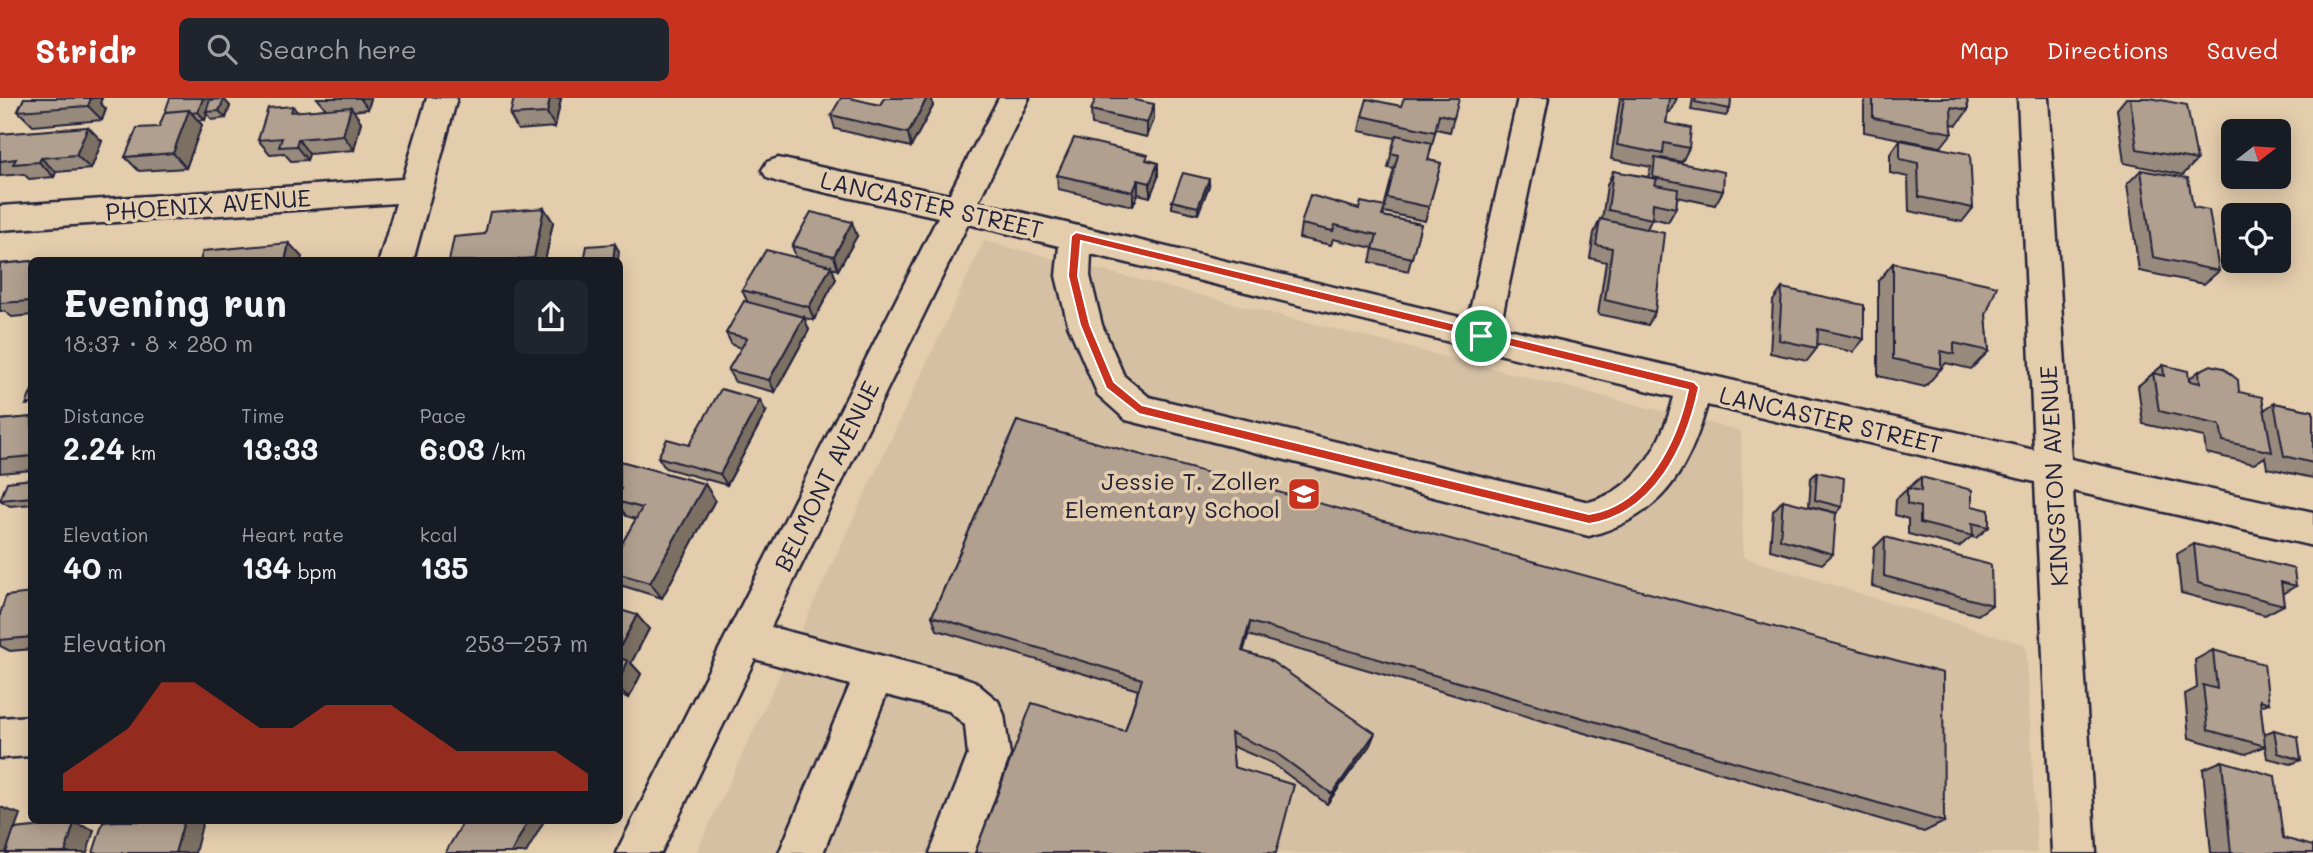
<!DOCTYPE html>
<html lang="en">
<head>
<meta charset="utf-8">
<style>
  :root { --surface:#171b24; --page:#20242c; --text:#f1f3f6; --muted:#9ea1a6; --accent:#c8321e }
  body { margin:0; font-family:Mali,sans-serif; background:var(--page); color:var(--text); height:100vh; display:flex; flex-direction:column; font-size:26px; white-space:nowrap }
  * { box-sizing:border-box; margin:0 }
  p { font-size:23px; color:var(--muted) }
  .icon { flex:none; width:38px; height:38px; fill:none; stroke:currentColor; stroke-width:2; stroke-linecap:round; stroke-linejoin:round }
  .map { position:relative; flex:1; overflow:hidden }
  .sheet { position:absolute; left:28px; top:159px; width:595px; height:567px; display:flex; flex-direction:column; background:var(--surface); border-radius:10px; box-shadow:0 4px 18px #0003 }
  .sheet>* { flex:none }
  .needle { width:46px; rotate:73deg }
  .controls { position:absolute; left:2221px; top:21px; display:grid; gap:14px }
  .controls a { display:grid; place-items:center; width:70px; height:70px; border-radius:10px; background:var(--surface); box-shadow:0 4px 18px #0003; font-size:35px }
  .pin { position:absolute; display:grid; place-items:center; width:60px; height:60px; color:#fff; margin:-30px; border:4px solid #fff; border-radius:50%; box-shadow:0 2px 7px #0007 }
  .round { display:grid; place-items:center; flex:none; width:74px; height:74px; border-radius:10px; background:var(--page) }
  .head { display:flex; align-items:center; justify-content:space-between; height:119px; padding:0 35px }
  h1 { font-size:38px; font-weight:700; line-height:52px }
  .stats { display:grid; grid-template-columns:repeat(3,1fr); gap:10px; height:119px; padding:7px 35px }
  .stats div { display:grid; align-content:center }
  .stats b { font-size:30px; font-weight:700 }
  .stats small { font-size:19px; font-weight:400 }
  .stats p { font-size:19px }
  .chart { height:196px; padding:14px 35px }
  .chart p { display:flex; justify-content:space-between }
  .chart svg { width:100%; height:126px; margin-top:7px; fill:var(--accent); opacity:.7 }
  header { display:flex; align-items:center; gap:42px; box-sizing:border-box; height:98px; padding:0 35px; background:var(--accent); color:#fff }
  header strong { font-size:33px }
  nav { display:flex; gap:38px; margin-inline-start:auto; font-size:24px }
  .search { width:490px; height:63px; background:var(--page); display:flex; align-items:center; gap:18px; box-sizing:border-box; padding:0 24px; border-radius:10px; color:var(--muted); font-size:26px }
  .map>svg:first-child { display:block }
  .built { fill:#d5c0a4 }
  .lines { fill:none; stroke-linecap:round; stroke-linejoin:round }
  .minor-casing { stroke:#22223b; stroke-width:5 }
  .minor { fill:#e4cdad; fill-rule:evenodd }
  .wall { fill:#988a7b; stroke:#22223b; stroke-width:2 }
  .shaded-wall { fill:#7c7064; stroke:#22223b; stroke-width:2 }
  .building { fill:#b1a08f; stroke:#22223b; stroke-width:2 }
  .route { fill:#c8321e; stroke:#fff; stroke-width:2; fill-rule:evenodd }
  .labels { text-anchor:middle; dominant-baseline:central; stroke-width:7; stroke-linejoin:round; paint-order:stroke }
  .street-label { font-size:24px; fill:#22223b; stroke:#e4cdad }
  .poi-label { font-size:24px; fill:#22223b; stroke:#e4cdad; text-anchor:end }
</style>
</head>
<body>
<header>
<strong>Stridr</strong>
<div class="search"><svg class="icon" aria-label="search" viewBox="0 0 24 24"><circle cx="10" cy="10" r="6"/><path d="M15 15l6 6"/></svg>Search here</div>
<nav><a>Map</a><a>Directions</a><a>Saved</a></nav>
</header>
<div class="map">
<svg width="2313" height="755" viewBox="0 0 2313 755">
  <rect width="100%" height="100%" fill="#e4cdad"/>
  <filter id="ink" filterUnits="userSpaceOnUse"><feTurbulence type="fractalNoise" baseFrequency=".0143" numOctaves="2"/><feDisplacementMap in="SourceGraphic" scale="14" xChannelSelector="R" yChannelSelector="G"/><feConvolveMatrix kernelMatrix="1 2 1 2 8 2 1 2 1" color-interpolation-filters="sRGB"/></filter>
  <g filter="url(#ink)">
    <path class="built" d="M984 143 1741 333 1743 459 2026 547 2037 755H696Z"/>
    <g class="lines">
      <defs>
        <path id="minor" d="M427 0H457L413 163H379L396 105 0 132V108L403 81Z
          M999 0H1029L978 104 1468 221 1518 0H1548L1500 229 2034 352 2018 0H2048L2071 361 2313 414V448L2073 393 2096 755H2052L2035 384 1707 307C1687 377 1661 418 1589 438L1126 322 1098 297 1068 227 1056 178 1059 148 968 126 771 529 960 578 974 583 998 603 1004 617 1010 657 974 755H930L968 657 965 627 949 613 886 597 823 755H779L850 587 755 561 661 755H616L938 119 778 84 767 80 762 72 767 64 778 60 949 97ZM1091 156 1674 299C1662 345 1638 391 1589 404L1149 299 1124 278 1102 227 1090 178Z
          M32 618V658L0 660V620Z"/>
      </defs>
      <use href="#minor" class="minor-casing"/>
      <use href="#minor" class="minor"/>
    </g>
    <path class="wall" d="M24 0H102L100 5 106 11 102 22 33 28 18 13Z
      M317 0H371L368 11 353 13 361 24 354 52 309 56 307 62 291 63 284 55 270 56 258 42 293 8 297 14 326 11Z
      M561 0 555 29 518 32 510 17Z
      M884 0H931L933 8 911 49 835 31 831 17 880 7Z
      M1459 0 1450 34 1436 31 1428 62 1441 65 1425 123 1384 114 1383 118 1421 126 1408 173 1370 164 1373 150 1333 141 1331 147 1299 140 1301 126 1359 111 1384 109 1394 71 1388 70 1395 40 1359 33 1362 18 1401 8Z
      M1620 0H1677L1670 14H1668L1666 25 1689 50 1682 64 1661 60 1660 61 1723 93 1715 107 1677 99 1676 110 1668 124 1652 120 1647 131 1655 214 1648 227 1598 216 1606 164 1590 160 1594 135 1600 121 1602 122 1607 87 1613 73 1648 79 1651 69 1611 61Z
      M1693 0H1731L1730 11 1726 18 1691 12Z
      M1867 0H1967L1968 12 1957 27 1952 26V35L1941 49 1864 34V4Z
      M2126 0H2150L2197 62 2183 77 2124 65 2117 11Z
      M212 1 230 8 226 20 212 22 207 15 205 22H198L202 27 186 70 139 73 125 59 159 29Z
      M1141 4 1154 21 1147 39 1092 27 1091 12Z
      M0 36 102 43 91 71 56 74 54 79 29 81 24 76 0 78Z
      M1900 42 1973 110 1962 124 1909 113 1908 79 1890 75V56Z
      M1149 62 1158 65V79L1150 99 1138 96 1133 108 1058 91 1057 77Z
      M2141 72 2193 109 2219 173 2204 186 2139 173 2127 86Z
      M1209 88 1198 116 1172 110V103Z
      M544 110 553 124 545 163H449L485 136Z
      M857 138 838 172 832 170 836 181 814 222 804 220 809 232 775 294 735 284 728 272 741 250 732 247 726 235 748 205 742 192 796 159 792 148Z
      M32 163V217L12 219 4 213H0V166Z
      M1893 165 1986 217 1989 253 1971 271 1946 265 1925 289 1878 278V183Z
      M1782 190 1864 241 1853 254 1818 246 1817 250 1807 263 1770 255 1773 203Z
      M2163 267 2189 281 2199 273 2239 294 2264 312 2274 305 2313 313V380L2267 370 2265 359 2254 366 2206 355 2204 339 2143 326 2138 288Z
      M766 314 727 387 665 370 658 359 689 347Z
      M32 319V372L0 375V322Z
      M1017 323 1944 724 1924 734 1248 537 1243 553 1370 647 1327 706 1272 665 1232 648 1234 669 1276 755 1125 633 1138 592 937 532 932 518Z
      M620 363 705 386 715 402 662 500 620 487V449L636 421 626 418 620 409Z
      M1817 374 1842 409 1837 415 1809 408 1811 380Z
      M1921 379 1972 408 1989 429 1976 440 1971 439 1959 449 1908 436V421L1895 417 1896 401Z
      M32 381V406L10 408 0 402Z
      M1783 402 1833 456 1822 466 1770 452 1773 413Z
      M1885 439 1992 507 1978 517 1872 488 1874 450Z
      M2194 446 2296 488 2282 496 2284 507 2265 517 2181 495 2177 456Z
      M32 495V551L10 553 0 548V516Z
      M620 512 649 531 631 565 641 576 629 600 620 597Z
      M2213 552 2269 605 2260 608 2264 636 2274 632 2301 662 2291 666 2267 660 2265 648 2246 656 2189 640 2185 596 2197 590 2195 562Z
      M2222 663 2283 740 2313 755H2211L2203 671Z"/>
    <path class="shaded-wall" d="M85 0H102L100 5 106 11 102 22 88 8Z
      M203 0 212 1 208 14H206L207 15 205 22 198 14Z
      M360 0H371L368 11Z
      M550 0H561L555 29 547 15Z
      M927 0H931L933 8 911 49 908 35Z
      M224 1 230 8 226 20 219 13Z
      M1154 6V21L1147 39V25Z
      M351 9 361 24 354 52 343 37Z
      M189 12 202 27 186 70 173 55Z
      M88 29 102 43 91 71 76 57Z
      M298 41 309 56 307 62 296 48Z
      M41 60 56 74 54 79 39 64Z
      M1158 65V79L1150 99V85Z
      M1209 81V88L1198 116V109Z
      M1138 82V96L1133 108V94Z
      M544 110 553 124 545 163H536L534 160Z
      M852 124 857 138 838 172 834 158Z
      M289 145 302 159 301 163H285Z
      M615 146 619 153 618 163H613Z
      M831 168 836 181 814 222 809 209Z
      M804 219 809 232 775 294 769 282Z
      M760 302 766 314 727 387 720 376Z
      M705 386 715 402 662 500 650 485Z
      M637 517 649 531 631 565 641 576 629 600 620 591V549Z
      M1250 524 1248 537 1240 566 1242 553Z
      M1375 635 1370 647 1327 706 1332 696Z
      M0 709 20 716 6 755H0Z
      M184 723H203L195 755H175Z
      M528 723H544L526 755H511Z
      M74 725 94 732 87 755H65Z"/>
    <path class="building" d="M24 0H91L88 8 18 13Z
      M170 0H203L198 14 192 15 189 12 165 14Z
      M514 0H550L547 15 510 17Z
      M841 0H850L880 7 884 0H927L908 35 831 17Z
      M1096 0H1136L1135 2 1154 6 1147 25 1091 12Z
      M1404 0H1459L1454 20 1439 16 1435 34 1362 18 1367 1 1401 8Z
      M1624 0H1669L1666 25 1691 30 1689 50 1664 45 1663 56 1617 47Z
      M1696 0H1731L1730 11 1695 4Z
      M1873 0H1967L1968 12 1951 9 1952 35 1873 20Z
      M2130 0H2150L2187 7 2197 62 2137 51Z
      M224 1 219 13 206 14 210 2Z
      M293 8 291 14 351 9 343 37 298 41 296 48 279 49 282 40 258 42 268 10Z
      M189 12 173 55 125 59 137 30 159 29 165 14Z
      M88 29 76 57 41 60 39 64 13 66 16 61 0 63V36Z
      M1396 37 1432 45 1428 62 1441 65 1429 109 1387 100 1398 57 1391 55Z
      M1074 40 1148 57 1146 62 1158 65 1150 85 1138 82 1133 94 1057 77Z
      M1900 42 1970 56 1973 110 1919 99 1918 65 1900 61Z
      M1655 60 1724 74 1723 93 1653 79Z
      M2141 72 2188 80 2193 109 2209 112 2219 173 2153 159Z
      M1613 73 1657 81 1655 87 1678 91 1676 110 1653 105 1652 121 1608 112Z
      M1183 75 1209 81 1198 109 1172 103Z
      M1310 97 1359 111 1361 104 1385 109 1382 118 1421 126 1412 160 1373 151 1377 137 1335 127 1333 133 1301 126Z
      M544 110 534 160 497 163H449L454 139 485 136 490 114Z
      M811 114 852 124 834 158 792 148Z
      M1600 121 1664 135 1655 214 1605 202 1612 150 1596 147Z
      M289 145 285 163H200L203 153Z
      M615 146 613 163H584L587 148Z
      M766 152 831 168 809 209 742 192Z
      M32 163V203L0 205V166Z
      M1893 165 1997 188 1986 217 1989 253 1954 245V256L1941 253V271L1893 261Z
      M1782 190 1864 207V241L1818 231 1817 250 1779 242Z
      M744 203 804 219 769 282 728 272 747 240 726 235Z
      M2163 267 2188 273 2189 283 2200 285 2199 273 2211 267 2223 270 2238 282 2239 294 2262 299 2272 354 2223 343 2220 327 2159 313 2153 275 2164 278Z
      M721 291 760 302 720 376 658 359 667 341 689 347Z
      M32 292V306L26 307Z
      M2274 305 2313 313V365L2284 358Z
      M32 319V358L0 361V322Z
      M1017 323 1943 575 1944 724 1250 524 1242 553 1268 561 1375 635 1332 696 1275 654 1231 635 1234 669 1294 687 1276 755H975L1032 605 1125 633 1142 581 932 518Z
      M620 363 705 386 650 485 620 476V449L642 410 620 404V394L621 391H620Z
      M1817 374 1844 380 1842 409 1815 402Z
      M1921 379 1972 392V408L1989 412V429L1972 425 1973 438 1920 425V409L1907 406V390L1921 393Z
      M32 381V399L0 402 7 384Z
      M1783 402 1836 415 1833 456 1780 441Z
      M1885 439 1991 467 1992 507 1884 478Z
      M2194 446 2294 471 2296 488 2281 484 2284 507 2198 485Z
      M32 495V539L0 542V516L6 498Z
      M620 512 637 517 620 549Z
      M2213 552 2264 566 2269 605 2260 602 2265 648 2208 632 2203 587 2217 591Z
      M620 560 628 563 620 580Z
      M2274 632 2298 639 2301 662 2278 655Z
      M2222 663 2275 678 2283 740 2313 748V755H2231Z
      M118 723H184L175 755H93L103 724Z
      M464 723H528L511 755H445Z
      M74 725 65 755H6L14 731Z"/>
  </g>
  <path class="route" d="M1076 134 1694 284 1699 289C1687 347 1655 416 1589 426L1139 316 1106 290 1080 227 1068 178 1071 138ZM1081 143 1688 292C1677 343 1647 407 1589 416L1142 307 1114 284 1090 227 1078 178Z"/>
  <defs>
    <symbol id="school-square" viewBox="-11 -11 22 22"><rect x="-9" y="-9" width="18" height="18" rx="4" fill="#c8321e" stroke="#e4cdad"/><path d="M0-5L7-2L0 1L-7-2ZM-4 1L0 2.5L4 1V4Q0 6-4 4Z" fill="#fff"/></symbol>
  </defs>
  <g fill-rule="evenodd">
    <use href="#school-square" x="1285" y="377" width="38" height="38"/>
  </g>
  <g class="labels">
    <g class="street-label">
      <text transform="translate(208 106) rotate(-4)">PHOENIX AVENUE</text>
      <text transform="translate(932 106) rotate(13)">LANCASTER STREET</text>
      <text transform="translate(1831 321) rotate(13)">LANCASTER STREET</text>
      <text transform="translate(826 378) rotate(-64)">BELMONT AVENUE</text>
      <text transform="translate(2053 378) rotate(-93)">KINGSTON AVENUE</text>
    </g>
    <g class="poi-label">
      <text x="1280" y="382">Jessie T. Zoller<tspan x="1280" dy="28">Elementary School</tspan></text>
    </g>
  </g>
</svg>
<div class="controls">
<a><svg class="needle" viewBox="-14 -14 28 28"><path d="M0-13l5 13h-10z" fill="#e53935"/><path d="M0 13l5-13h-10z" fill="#9ea1a6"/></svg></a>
<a><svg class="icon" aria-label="locate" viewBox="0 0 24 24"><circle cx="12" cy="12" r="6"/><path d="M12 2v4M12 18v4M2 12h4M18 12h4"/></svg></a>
</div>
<div class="pin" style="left:1481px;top:238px;background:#1e9e55"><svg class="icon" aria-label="arrive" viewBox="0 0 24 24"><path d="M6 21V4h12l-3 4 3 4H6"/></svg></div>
<section class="sheet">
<div class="head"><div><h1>Evening run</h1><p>18:37 · 8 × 280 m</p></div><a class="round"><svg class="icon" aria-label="share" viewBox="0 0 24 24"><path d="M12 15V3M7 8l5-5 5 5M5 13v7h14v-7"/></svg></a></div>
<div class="stats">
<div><p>Distance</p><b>2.24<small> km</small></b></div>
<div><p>Time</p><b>13:33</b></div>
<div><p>Pace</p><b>6:03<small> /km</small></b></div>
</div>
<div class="stats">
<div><p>Elevation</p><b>40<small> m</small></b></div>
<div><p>Heart rate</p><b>134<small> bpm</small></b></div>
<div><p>kcal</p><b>135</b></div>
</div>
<div class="chart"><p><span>Elevation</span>253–257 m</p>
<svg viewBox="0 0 160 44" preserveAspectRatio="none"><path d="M0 44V38L10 30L20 22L30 6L40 6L50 14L60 22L70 22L80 14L90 14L100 14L110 22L120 30L130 30L140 30L150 30L160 38V44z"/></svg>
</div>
</section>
</div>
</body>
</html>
